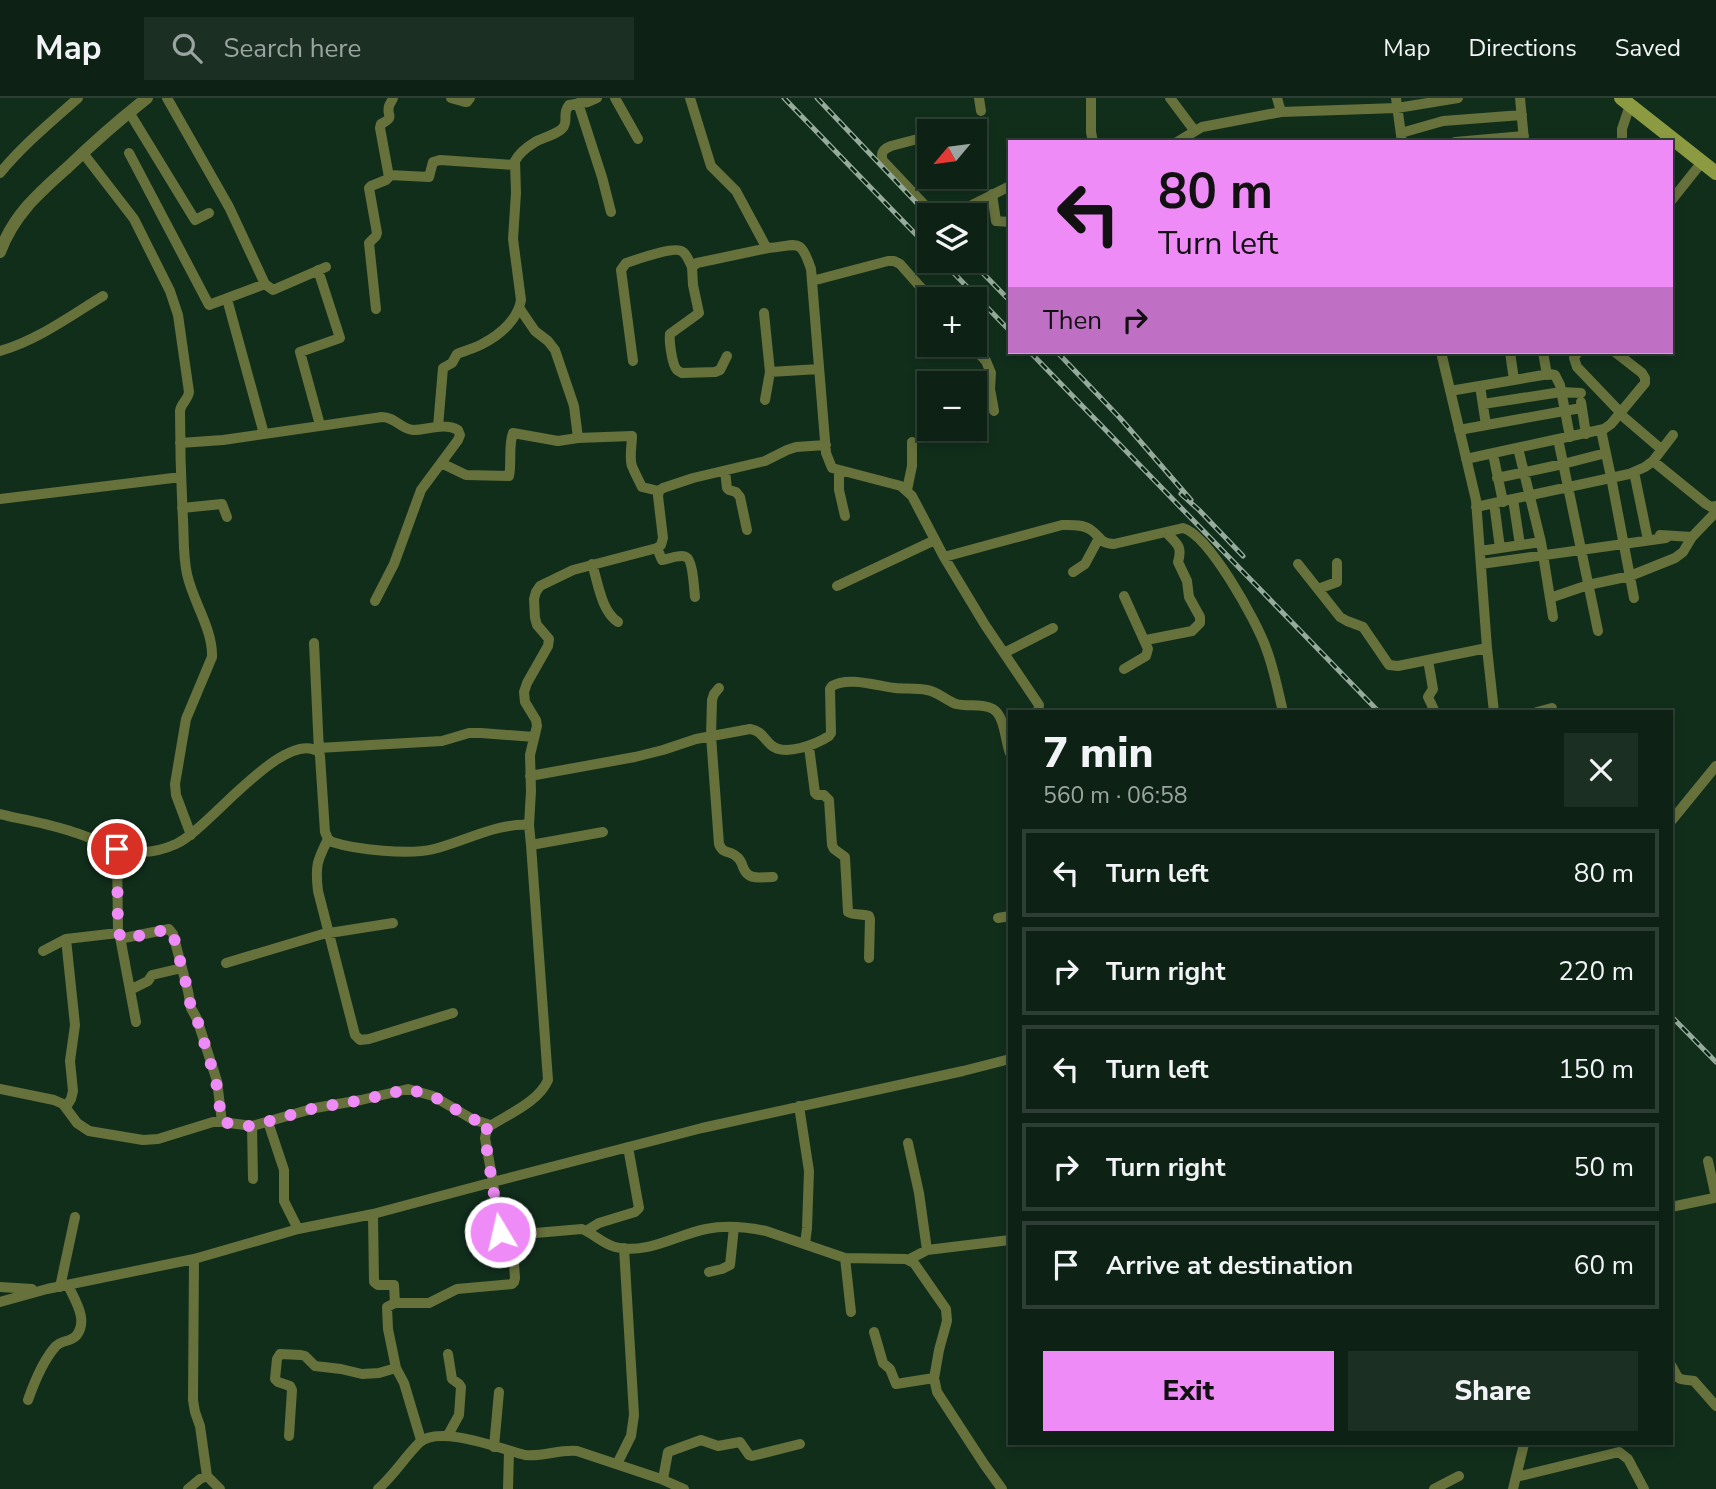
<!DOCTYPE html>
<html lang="en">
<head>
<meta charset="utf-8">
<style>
	:root { --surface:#0d2214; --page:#1b2f22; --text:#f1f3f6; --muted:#9aa4a0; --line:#2d3f34; --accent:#ef8bf6 }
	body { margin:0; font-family:"Nunito Sans",sans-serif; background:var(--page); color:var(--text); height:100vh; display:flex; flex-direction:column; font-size:26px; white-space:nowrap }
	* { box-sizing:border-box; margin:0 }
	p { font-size:23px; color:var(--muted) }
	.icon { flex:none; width:38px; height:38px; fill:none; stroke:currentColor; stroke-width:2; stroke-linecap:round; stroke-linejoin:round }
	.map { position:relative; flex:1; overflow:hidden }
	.drawer { position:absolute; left:1008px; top:612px; width:665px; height:735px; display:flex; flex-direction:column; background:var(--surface); border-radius:0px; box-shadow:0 4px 10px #0003,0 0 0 2px var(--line) }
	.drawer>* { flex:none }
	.guide { position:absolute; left:1008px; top:42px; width:665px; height:214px; border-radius:0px; box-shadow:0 4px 10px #0003,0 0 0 2px var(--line); background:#ef8bf6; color:#111; overflow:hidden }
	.needle { width:46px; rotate:241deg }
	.buttons { position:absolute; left:917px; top:21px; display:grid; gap:14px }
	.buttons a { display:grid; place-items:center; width:70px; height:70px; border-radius:0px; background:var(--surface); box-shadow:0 4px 10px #0003,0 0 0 2px var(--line); font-size:35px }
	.pin { position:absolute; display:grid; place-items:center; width:60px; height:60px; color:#fff; margin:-30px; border:4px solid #fff; border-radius:50%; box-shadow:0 2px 7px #0007 }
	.me { position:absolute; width:77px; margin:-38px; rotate:351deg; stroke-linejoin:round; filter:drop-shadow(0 0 5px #0008) }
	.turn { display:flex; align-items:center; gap:24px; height:147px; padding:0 35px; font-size:32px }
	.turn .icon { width:91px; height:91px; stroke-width:2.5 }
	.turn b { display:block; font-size:49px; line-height:60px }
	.then { display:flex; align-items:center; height:66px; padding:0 35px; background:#0003; gap:14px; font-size:26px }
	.round { display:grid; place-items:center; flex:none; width:74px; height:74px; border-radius:0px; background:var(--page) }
	.head { display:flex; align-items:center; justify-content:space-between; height:119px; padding:0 35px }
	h1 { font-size:42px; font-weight:800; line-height:52px }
	.primary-button { display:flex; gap:14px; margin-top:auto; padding:14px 35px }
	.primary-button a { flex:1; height:80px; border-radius:0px; background:var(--accent); color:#111; font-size:28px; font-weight:800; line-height:80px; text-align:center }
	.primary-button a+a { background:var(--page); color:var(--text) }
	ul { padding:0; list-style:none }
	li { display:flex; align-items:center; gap:21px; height:88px; margin:0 14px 10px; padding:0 21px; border:4px solid var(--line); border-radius:0px }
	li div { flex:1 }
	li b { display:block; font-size:26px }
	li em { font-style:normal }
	header { display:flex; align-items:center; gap:42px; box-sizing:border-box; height:98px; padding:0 35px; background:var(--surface); border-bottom:2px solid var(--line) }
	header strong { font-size:33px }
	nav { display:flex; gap:38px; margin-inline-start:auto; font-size:24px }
	.search { width:490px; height:63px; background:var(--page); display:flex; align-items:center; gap:18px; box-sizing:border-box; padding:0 24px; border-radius:0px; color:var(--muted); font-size:26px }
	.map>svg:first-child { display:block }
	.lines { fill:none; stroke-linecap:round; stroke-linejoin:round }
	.minor { stroke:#67713c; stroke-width:10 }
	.tertiary { stroke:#67713c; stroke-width:12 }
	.secondary { stroke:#8c9b41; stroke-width:14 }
	.rail-casing { stroke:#96ab9c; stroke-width:5 }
	.rail { stroke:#072411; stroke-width:2.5; stroke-dasharray:8; stroke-linecap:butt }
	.route { stroke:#ef8bf6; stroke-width:12; stroke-dasharray:0 21.6 }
</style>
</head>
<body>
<header>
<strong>Map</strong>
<div class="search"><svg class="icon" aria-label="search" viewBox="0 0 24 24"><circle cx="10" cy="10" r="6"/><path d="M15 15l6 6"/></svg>Search here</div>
<nav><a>Map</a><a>Directions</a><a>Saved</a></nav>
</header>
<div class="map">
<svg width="1716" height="1391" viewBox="0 0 1716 1391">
	<rect width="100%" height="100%" fill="#112e1b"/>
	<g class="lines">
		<path class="minor" d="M167,0L229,109L265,186
			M451,0L465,4H467L470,0
			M615,0L638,41
			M690,0L711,68L736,93L765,147L768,150C797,148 800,138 811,171L826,355L832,370L901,388L912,398L944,459L1062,427C1071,427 1083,426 1091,432C1101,439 1099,445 1114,446L1183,430C1209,437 1257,524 1266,550C1274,571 1278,593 1283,614
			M979,0L981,13
			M1091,0V34L1093,44
			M1170,0L1194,32
			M1277,0L1281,14
			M1396,0L1402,44
			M1520,0L1524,42
			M578,5L602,79L611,114
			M129,14L195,122L209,115
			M1401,35L1443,23L1522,17
			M929,38L891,48C883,51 880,55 883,63L934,117
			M1177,44L1202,29L1281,14L1397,10L1458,0
			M1455,44L1524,38
			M1622,44V31L1630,7
			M83,55L134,121L170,193L178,217L189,294C188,302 181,305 180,313C180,349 181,385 183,422C184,440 183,458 187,476C193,504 213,531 212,559L186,621L175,686L176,697L191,737
			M129,55L209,207L265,186L273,192L326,169
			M0,75C23,47 51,24 78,0
			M389,77L429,79L433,64L440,62L514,67
			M992,96L996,123L1010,124
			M1671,103L1702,64
			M952,117L1010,88
			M318,172L340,240L300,254L320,327
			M812,183L888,163H894L900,166L931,201
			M227,201L264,336
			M376,211L369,145L376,138L377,135L369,90L371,88L386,82L389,79L380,30L381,26C396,18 386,19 389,8C390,5 392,3 393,0
			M520,211L535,233L548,243L555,252L574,308L578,340
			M764,215L770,274L765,302
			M971,247L986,263L991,275L990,291L994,313
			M0,253C38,242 70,218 103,198
			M1441,254L1476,402L1487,550L1494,614
			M1510,254L1514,282
			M1543,254L1547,277
			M1578,254L1574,260L1577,269L1620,314
			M727,258L720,272L715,274L682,275C680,274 678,273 677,272C672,267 669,243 670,236L699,215L693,187L692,169L697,165L768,150
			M633,263L621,172L626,165C636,162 675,147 683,154C687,157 690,165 692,169
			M770,274L819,271
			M1480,288L1486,327
			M1450,293L1549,276L1555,277L1560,287L1570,339
			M1581,304L1586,336
			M1483,306L1561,294L1581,295
			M1619,315L1661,351
			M438,329L443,270L452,265L457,256C466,252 476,250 484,245C501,236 518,221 521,202L513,141L516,95L515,63C519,55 527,49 535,44C542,40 561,35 564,28C568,21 562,16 569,7L588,4L597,0
			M1459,332L1581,310
			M1601,332L1611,379L1634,500
			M1558,341L1598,533
			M180,345L223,342L382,319C395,319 401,331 413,332C428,332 444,324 458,332L460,337L458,342L421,392L394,466L375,503
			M1518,350L1541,444L1553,519
			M1493,356L1503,404
			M1466,361L1604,331L1611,326L1645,285V280L1642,275L1615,254
			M1653,363L1706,406L1711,409L1716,408
			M441,365L466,377L509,378C512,364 508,348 513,335L558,343L578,340L632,338C632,346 629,360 632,368C633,371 640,385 642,389L659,393
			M725,373L727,390L729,392L736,394L740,399L747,432
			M839,373V392L845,418
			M1634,374L1648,442
			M1497,380L1563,366L1606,355
			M907,392L912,368V344
			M0,401L181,379
			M1513,401L1520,447
			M1494,405L1500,450
			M1476,409L1629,376L1645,369L1653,363L1673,337
			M182,410L222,406L227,419
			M1660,437L1692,439
			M657,450L662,462C668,461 681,456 686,459C693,462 694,491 695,499
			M1480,453L1541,444
			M944,459L985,527L1039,607L1038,614
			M592,466C598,484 601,513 618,524
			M1298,466L1340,519L1347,523L1363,529L1389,567L1398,568L1487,550
			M1481,466L1666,440
			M1073,474L1085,466L1099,440
			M837,488L935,442
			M1318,491L1337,484V465
			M1550,500L1588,487L1630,478L1675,460L1683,454L1692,439L1716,414
			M1146,542L1192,533L1200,525V519L1189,499L1187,483L1178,464C1183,447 1176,446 1166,434
			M314,545L319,654
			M1004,555L1053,530
			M1428,562L1433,591L1428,599L1435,614
			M1124,571L1146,558L1148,551L1124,498
			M719,590L714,596L712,602L711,638L719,746C724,758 730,751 737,759C741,762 741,764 743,769C748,783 760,779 773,779
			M1537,614L1552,610
			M809,649L815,695L817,697H824L829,702L832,747L834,751L845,759L848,814C855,818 863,815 869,818L870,821L869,860
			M318,650L442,643L469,635H481L534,639
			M530,678L635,659L663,652L696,641L750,631C762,633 763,640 771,647C784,659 817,646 829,638L831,635L830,591L832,588C848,578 877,588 895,590C905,591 917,590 927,592C938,594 946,602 956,606C967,609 983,605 993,611C1005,618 1005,643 1010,655
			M0,716C24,722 50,726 73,734C112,746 134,765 176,746C207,733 284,629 319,654L320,658L325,734L328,741L332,744C357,752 409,757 434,751C466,743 496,725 529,727L531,747L548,982C538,1005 506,1017 487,1030L485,1040L493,1084L702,1030L963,973L1010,961
			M1672,722L1716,668
			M529,727L531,693L530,657L537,628L536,622L525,604L524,594L527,585L548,548L549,541L537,527L535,520L534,501L536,494L540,488L573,472L657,450L661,447L663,440L658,398L659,393L663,390L693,380L765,363L787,352L796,349L826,347
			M328,741C317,763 315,768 318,793L355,937L360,942L369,941L453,915
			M531,747L603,734
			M117,751L118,835L124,840L169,831L173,836L188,893L191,910L197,921L217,983L222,1024
			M998,820L1010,818
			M120,839L136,924
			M66,841L75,927L70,963L73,993L71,1001L66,1009
			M43,853L66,841L118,835
			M226,865L323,836L393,825
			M130,892L148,883L152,877L182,870
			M0,991L54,1002L63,1006L77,1025L89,1033L143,1042L158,1041L213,1024H222L252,1028L315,1010L361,1002L408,991L433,998L472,1021L490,1027
			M799,1008L809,1073L807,1130L805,1146
			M268,1024L284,1072V1103L298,1131
			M252,1028L253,1081
			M908,1045L919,1095L927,1152L908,1162
			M1671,1109L1714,1100L1715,1095L1708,1063
			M373,1116L374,1184L378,1187H394L395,1205
			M586,1133L599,1125L635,1114L639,1110L628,1049
			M927,1152L1010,1142
			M845,1160L851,1214
			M194,1161L193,1302L195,1314L200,1328L207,1378
			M709,1174L722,1171L730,1167L734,1129
			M0,1189L32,1191
			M60,1189L75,1119
			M0,1204L47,1191L194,1161L298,1131L373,1116L493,1084L499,1130L500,1134L512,1137L582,1131C594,1136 603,1146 615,1149C647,1157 676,1137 706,1131C725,1127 747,1129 766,1133L845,1160L906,1161L914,1165L946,1211L947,1223L939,1252L935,1275L934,1280L937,1294L984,1366L1002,1391
			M874,1234L883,1265L890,1271L896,1286L934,1280
			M1671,1267C1681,1285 1676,1280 1694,1283L1716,1308
			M28,1302C34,1285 44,1261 56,1248C62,1242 70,1244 76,1238C89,1222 75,1203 68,1187
			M448,1337L459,1317L461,1289L459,1286L452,1281L448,1256
			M289,1338L292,1292L290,1288L278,1284L275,1281L277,1261L280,1256L301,1257L305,1258L315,1268L341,1271L362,1276L379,1275L396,1270
			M421,1342L404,1285L396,1270L388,1231L387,1209L395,1205H429L457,1191L512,1186L514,1184L515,1180L512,1137
			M494,1349L499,1294
			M617,1366L631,1338L634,1317L624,1150
			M1516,1379L1619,1354L1628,1361L1644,1391
			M663,1381L668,1354L701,1342L718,1348L740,1344L749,1357L752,1358L800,1346
			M188,1391L200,1381L207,1378L220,1391
			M378,1391C394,1377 404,1360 419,1345C438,1326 501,1351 525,1357C543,1359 560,1351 577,1353L661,1381L684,1391
			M508,1391L509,1353
			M1434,1391L1459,1378
			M1513,1391L1524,1346"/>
		<path class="tertiary" d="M0,154C14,116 39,95 68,69C93,45 119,22 147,0"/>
		<path class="secondary" d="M1621,0L1716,75"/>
		<defs>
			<path id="rail" d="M784,0L929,150
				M817,0L929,118
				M942,163L1010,233
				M971,163L1010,203
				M1030,254L1379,614
				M1057,254L1120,320L1191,402
				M1181,396L1199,412L1243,458
				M1671,918L1716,964"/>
		</defs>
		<use href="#rail" class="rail-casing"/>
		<use href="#rail" class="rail"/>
	</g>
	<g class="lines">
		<path class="route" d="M117,751L118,835L124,841L169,831L173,836L188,893L191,910L197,921L216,983L222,1024L244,1028H252L315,1010L362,1002L408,991L433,998L472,1021L490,1027L487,1030L485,1040L500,1134"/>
	</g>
</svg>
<div class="buttons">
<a><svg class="needle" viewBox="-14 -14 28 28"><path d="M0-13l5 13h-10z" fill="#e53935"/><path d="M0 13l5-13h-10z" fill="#9aa4a0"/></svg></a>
<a><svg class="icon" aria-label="layers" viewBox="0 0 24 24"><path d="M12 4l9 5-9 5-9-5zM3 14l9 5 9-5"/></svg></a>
<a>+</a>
<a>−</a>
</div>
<div class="pin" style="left:117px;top:751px;background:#d93025"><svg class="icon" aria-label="arrive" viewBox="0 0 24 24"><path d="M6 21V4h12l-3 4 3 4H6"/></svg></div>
<svg class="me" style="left:500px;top:1134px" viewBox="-20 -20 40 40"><circle r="17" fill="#ef8bf6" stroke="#fff" stroke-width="3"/><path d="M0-11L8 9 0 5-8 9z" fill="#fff"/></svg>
<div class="guide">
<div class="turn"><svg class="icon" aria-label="left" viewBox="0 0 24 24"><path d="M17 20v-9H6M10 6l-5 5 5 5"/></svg><div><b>80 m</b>Turn left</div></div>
<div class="then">Then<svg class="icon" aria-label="right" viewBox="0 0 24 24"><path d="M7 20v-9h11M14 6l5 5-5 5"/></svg></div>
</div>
<section class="drawer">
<div class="head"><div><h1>7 min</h1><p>560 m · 06:58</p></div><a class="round"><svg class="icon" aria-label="close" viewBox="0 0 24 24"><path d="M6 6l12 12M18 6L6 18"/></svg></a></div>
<ul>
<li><svg class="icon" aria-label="left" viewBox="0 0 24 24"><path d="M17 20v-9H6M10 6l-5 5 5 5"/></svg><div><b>Turn left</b></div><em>80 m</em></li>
<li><svg class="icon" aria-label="right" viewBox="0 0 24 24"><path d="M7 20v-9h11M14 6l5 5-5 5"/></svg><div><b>Turn right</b></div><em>220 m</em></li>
<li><svg class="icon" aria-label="left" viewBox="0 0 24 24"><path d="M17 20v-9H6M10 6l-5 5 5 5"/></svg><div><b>Turn left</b></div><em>150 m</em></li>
<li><svg class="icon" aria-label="right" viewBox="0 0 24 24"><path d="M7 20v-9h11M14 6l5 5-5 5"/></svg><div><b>Turn right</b></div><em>50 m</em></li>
<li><svg class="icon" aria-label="arrive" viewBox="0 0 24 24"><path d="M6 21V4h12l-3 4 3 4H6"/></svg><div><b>Arrive at destination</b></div><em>60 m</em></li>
</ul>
<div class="primary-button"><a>Exit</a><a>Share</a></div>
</section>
</div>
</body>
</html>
